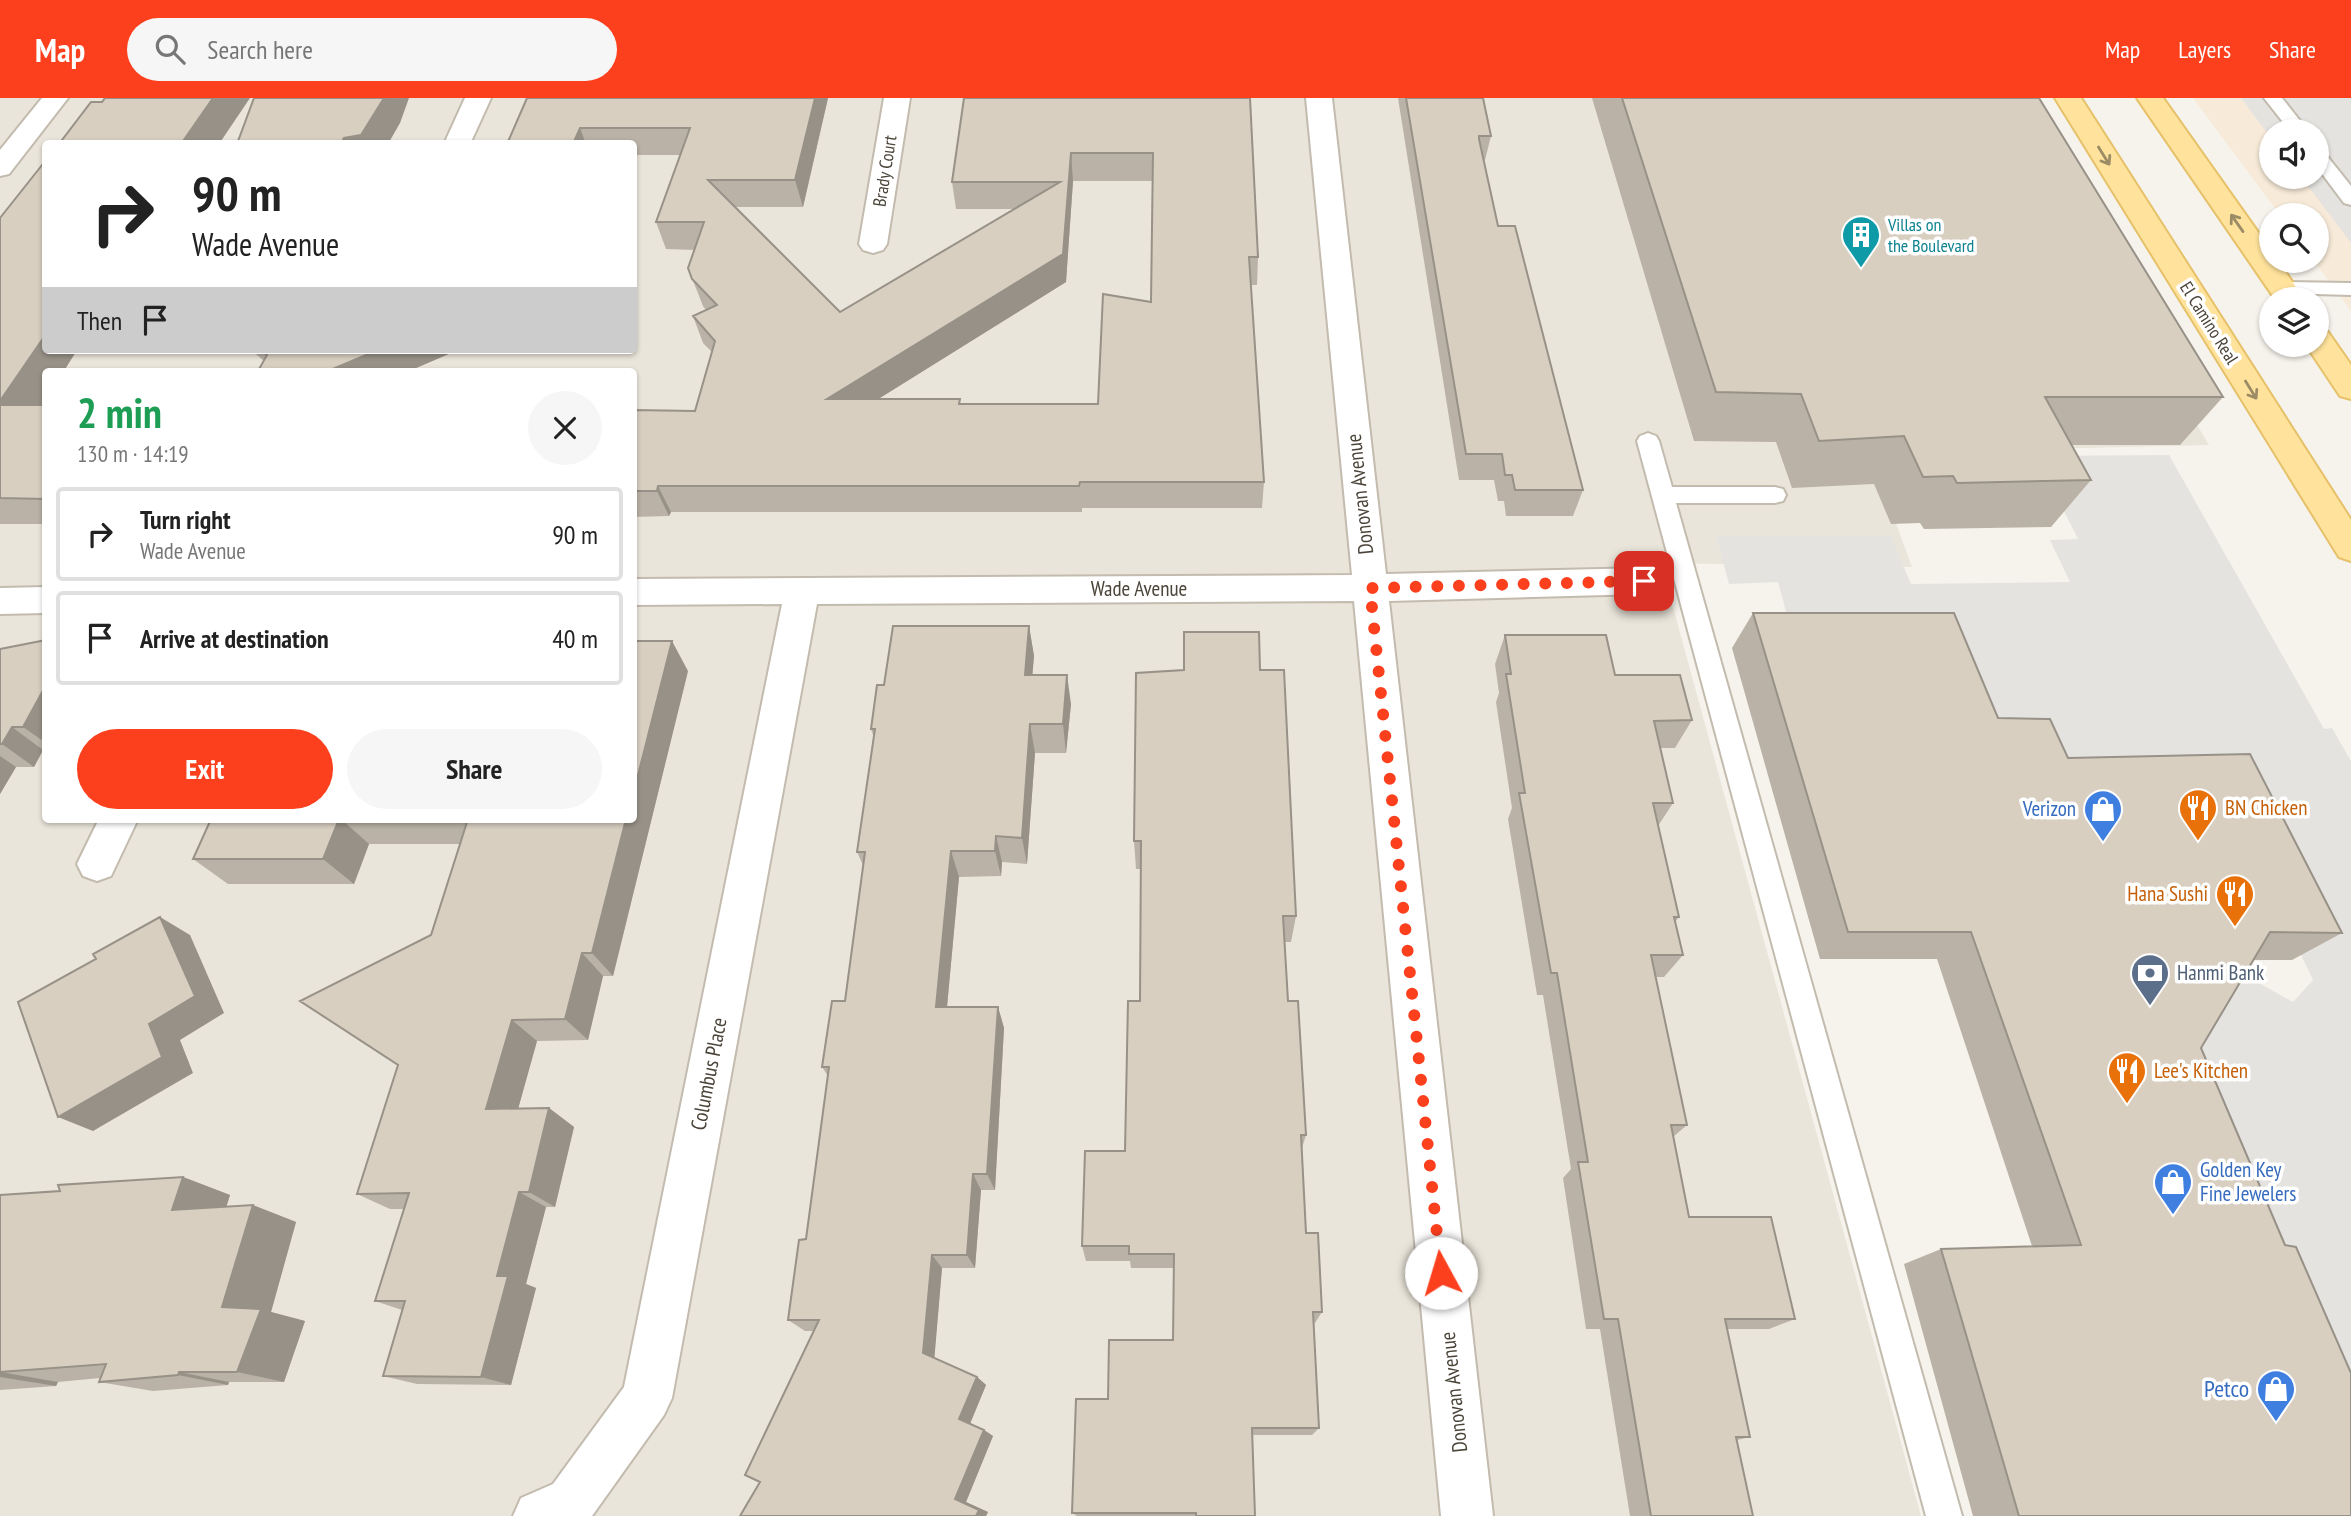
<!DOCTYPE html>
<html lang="en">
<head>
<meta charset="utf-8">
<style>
	:root { --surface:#fff; --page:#f6f6f6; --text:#222; --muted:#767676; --line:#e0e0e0; --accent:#fc3f1d }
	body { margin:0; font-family:"PT Sans Narrow",sans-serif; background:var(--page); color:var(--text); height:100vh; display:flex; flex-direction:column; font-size:26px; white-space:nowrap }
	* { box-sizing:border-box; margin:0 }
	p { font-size:23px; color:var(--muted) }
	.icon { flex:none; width:38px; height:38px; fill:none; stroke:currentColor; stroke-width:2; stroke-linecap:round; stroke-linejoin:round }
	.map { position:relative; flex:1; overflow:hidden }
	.panel { position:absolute; left:42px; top:270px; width:595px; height:455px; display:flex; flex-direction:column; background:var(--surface); border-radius:7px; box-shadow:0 2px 5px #0004 }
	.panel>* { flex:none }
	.top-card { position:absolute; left:42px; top:42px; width:595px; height:214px; border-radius:7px; box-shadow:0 2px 5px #0004; background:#fff; color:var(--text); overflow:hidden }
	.fabs { position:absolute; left:2259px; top:21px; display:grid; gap:14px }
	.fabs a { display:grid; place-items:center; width:70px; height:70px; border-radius:50%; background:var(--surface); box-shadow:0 2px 5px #0004; font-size:35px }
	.pin { position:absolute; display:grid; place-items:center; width:60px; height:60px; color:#fff; margin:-30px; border-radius:14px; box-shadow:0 4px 10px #0006 }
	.me { position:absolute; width:77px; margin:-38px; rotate:354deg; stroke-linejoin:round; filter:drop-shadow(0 0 5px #0008) }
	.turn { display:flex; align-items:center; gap:24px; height:147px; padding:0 35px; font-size:32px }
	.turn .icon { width:91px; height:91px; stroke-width:2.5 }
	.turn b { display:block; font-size:49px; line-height:60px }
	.then { display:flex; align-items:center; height:66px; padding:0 35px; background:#0003; gap:14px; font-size:26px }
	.round { display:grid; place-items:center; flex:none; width:74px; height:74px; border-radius:37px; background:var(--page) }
	.summary { display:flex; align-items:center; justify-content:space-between; height:119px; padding:0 35px }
	h1 { font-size:42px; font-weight:700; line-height:52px; color:#1e9e55 }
	.primary-button { display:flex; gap:14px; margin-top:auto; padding:14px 35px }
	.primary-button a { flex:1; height:80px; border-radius:42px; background:var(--accent); color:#fff; font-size:28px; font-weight:700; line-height:80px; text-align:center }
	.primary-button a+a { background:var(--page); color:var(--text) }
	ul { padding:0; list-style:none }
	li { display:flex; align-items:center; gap:21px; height:94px; margin:0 14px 10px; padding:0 21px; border:4px solid var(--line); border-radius:7px }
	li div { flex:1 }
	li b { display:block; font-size:26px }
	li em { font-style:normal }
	header { display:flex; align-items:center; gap:42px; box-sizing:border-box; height:98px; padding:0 35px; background:var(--accent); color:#fff }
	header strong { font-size:33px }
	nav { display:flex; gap:38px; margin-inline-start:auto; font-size:24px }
	.search { width:490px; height:63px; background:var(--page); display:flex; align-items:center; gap:18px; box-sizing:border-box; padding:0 24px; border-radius:38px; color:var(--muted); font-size:26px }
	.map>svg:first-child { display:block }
	.residential { fill:#eae5da; fill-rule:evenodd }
	.commercial { fill:#f7ead8; fill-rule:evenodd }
	.parking { fill:#e5e3e0 }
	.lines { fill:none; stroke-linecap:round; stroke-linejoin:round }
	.lane-casing { stroke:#c2bbae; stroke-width:4 }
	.street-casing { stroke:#c2bbae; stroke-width:4 }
	.primary-casing { stroke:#e6c16a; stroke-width:4 }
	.lane { fill:#fff; fill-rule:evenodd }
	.street { fill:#fff; fill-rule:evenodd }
	.primary { fill:#ffe39c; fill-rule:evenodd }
	.wall { fill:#bab2a6; fill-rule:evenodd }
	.shaded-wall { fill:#979187 }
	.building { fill:#d8cfc1; stroke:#979187; stroke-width:2; fill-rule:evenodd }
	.oneway { stroke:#9c8c66 }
	.route { stroke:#fc3f1d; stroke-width:12; stroke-dasharray:0 21.6 }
	.labels { text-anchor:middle; stroke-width:7; stroke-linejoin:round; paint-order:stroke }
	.far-street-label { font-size:18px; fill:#4b4439; stroke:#fff }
	.far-culture-label { font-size:18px; fill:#0d838f; stroke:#fff; text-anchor:start }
	.street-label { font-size:21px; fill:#4b4439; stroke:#fff }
	.food-label { font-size:21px; fill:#c56008; stroke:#fff; text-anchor:start }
	.shop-label { font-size:21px; fill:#366cbe; stroke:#fff; text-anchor:end }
	.service-label { font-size:21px; fill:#4e5e75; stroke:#fff; text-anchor:start }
	.near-shop-label { font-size:24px; fill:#366cbe; stroke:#fff; text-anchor:end }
</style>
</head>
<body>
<header>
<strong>Map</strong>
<div class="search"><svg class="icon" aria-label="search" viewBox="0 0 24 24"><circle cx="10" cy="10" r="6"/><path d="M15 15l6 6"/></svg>Search here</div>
<nav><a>Map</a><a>Layers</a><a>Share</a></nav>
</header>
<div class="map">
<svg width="2351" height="1418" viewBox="0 0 2351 1418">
	<rect width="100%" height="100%" fill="#f6f3ec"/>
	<path class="residential" d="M0,0H2004L2209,347L1870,355L1912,469L1661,465L1921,1418H0ZM46,46H634V252H46ZM46,273H634V721H46Z"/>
	<path class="commercial" d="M2193,0H2351V213L2314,163H2317V117H2280ZM2272,33H2317V79H2272Z"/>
	<path class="parking" d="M2241,0H2351V145L2301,79H2317V33H2272L2271,40Z
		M2169,357L2324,631L2332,630L2351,663V1364L2183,973L2246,878L2293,904L2313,882L2224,695L2033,692L1787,517L1778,484L1729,486L1716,438H1891L1911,486L2070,484L2050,442L2078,441L2036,358Z"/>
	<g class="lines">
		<defs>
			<path id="lane" d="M2264,0H2282L2308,33H2290Z
				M2317,52L2323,53L2351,88V107L2344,105L2317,69Z
				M2282,184L2351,185V197L2275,195L2272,190Z
				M1648,335L1656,338L1659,343L1672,389H1775L1783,391L1786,397L1783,403L1775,405H1676L1962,1418H1926L1637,343L1640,338Z"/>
			<path id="street" d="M42,0H68L9,76L0,78V52Z
				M465,0H491L470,46H444Z
				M884,0H910L887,146L883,152L873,155L863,152L859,146Z
				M1306,0H1332L1386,476L1644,470L1656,474L1661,483L1656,492L1644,496L1389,503L1493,1418H1441L1354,503L817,506L672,1300L664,1317L592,1418H513L521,1400L553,1386L624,1289L782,506L634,507V481L1352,477Z
				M46,489V515L0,516V490Z
				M99,721H138L111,778L97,783L83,778L77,766Z"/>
			<path id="primary" d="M2055,0H2081L2351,422V463L2339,459Z
				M2137,0H2163L2272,154V163H2278L2304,201H2275Z
				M2317,231L2328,234L2351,267V301L2340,298L2306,247H2317Z"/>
		</defs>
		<use href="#lane" class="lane-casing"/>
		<use href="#street" class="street-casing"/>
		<use href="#primary" class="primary-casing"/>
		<use href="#lane" class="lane"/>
		<use href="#street" class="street"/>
		<use href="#primary" class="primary"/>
	</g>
	<path class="wall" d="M527,0H828L803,109H735L840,214L1013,111H956L952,84L1250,0L1258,159L1257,187H1251L1264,384L1262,410H1082V414H671L669,418L634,419V312L695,313L712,254L703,245L693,218L706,212L703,208L688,170L695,152L666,151L656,124L680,57H634V46H507ZM1073,83H1153L1151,204L1098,306H960V301H878L1066,184Z
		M1398,0H1483L1491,38L1484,66L1498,128L1583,392L1573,418H1506L1504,403H1498L1494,382H1459Z
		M1592,0H2039L2223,299L2180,347H2071L2091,382L2051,429L1924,431L1920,425L1891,426L1874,386L1792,390L1776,344L1694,343Z
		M0,120L46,252H77L41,307H46V426H0Z
		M251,252H458L409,273H258L264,263Z
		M1753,515L1998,620L2068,660L2342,835L2292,862H2253L2201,950L2351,1418H1973L1904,1166L1941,1151L2032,1148L1937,861H1820L1732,550Z
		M1029,528L1034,558L1032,577L1071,606L1066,655H1035L1027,766L1002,764L1001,778L959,779L947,909H998L1004,930L995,1092H981L975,1170H942L934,1260L977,1279L986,1287L970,1326L984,1332L993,1338L966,1404L988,1414L986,1418H740L760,1384L814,1233H805L788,1222L806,1141L828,978L822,969L845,903L863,767L857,754L874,640L871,631L884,587Z
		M1505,537L1615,577L1692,622L1675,650H1660L1673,705L1658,728L1679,819L1675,824L1683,857L1664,879H1656L1687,1027L1673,1039L1689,1119L1795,1221L1769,1231H1727L1750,1339L1737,1342L1753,1418H1630L1600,1231H1586L1563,1080L1571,1071L1543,897H1537L1508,721L1512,710L1496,604L1499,595L1495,566Z
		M46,542V652H43L34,669H16L0,696V551Z
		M1260,572L1296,818L1291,844H1285L1288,903L1306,1037L1302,1050L1306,1135L1322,1214L1315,1225H1313L1319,1330L1312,1337H1252L1255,1418H1077L1072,1415L1108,1301L1173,1242L1174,1170H1131L1130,1163H1086L1082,1148L1125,1053L1140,903L1141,771H1136L1134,743Z
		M688,573L613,878H603L588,942L537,943L518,1011L549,1010L574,1029L555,1109H546L526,1186L536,1190L511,1287L417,1286L383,1278L402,1212L375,1203L404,1111H390L357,1096L398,967L431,837L460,746H369L354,786H228L193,761L211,721H634Z
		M183,1079L230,1097L226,1109L253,1107L296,1124L271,1214L305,1223L284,1284H229L228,1287L153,1293L99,1284L100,1280L58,1284L56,1288L0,1292V1097L60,1093Z"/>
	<path class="shaded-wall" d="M213,0H250L219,46H181Z
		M384,0H409L400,25L388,46H341L344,40Z
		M815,0H828L803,109L795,82Z
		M580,30L586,46H573Z
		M1071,55L1073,83L1066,184L835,328L827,301L1063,156Z
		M46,236V252H77L64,273H46V301L25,333L0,309V303Z
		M378,252H458L409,273H328Z
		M658,388L671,414L669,418L657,393Z
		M1029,528L1034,558L1030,606L1025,577Z
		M672,543L688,573L613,878L592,855L626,721H634V693Z
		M1067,577L1071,606L1066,655L1063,626Z
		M46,587V645L23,629Z
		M1030,626L1035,655L1027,766L1022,740Z
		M12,629L43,652L34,669L2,646Z
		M0,658L16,669L0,696Z
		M339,721H341L369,746L354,786L323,761Z
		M996,738L1002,764L1001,778L995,753Z
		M951,753L959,779L945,930L936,909Z
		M160,819L190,837L224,915L180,942L193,975L93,1033L58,1019Z
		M582,855L603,878L588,942L565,921Z
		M998,909L1004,930L995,1092L987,1076Z
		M512,922L537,943L513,1029L486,1011Z
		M549,1010L574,1029L555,1109L529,1094Z
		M973,1076L981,1092L975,1170L967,1157Z
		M183,1079L230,1097L220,1129L172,1112Z
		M519,1094L546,1109L526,1186L536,1190L511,1287L481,1279L497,1178Z
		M253,1107L296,1124L271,1214L305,1223L284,1284L237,1274L222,1209Z
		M932,1157L942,1170L934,1265L923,1255Z
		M0,1274L58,1284L56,1288L0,1279Z
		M179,1274L229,1284L228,1287L178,1277Z
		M977,1279L986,1287L969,1328L959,1321Z
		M984,1332L993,1338L966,1404L988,1414L986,1418H976L955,1401Z"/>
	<path class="building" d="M105,0H213L181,46H59L91,4H102Z
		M254,0H384L361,37L344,40L341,46H237Z
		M527,0H815L795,82H708L840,214L1060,84H952L964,0H1250L1258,159H1249L1264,384H1080L1079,388H658L657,393H634V312L695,313L715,243L693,218L717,207L692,181L688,170L704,124H656L690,30H580L573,46H507ZM1071,55H1153L1151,204L1103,196L1098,306H959L960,301H827L1063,156Z
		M1406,0H1483L1491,38H1479V41L1498,128H1515L1583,392H1515L1512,377H1505L1502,356H1466Z
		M1622,0H2039L2223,299H2045L2091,382L1957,385L1953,378L1923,379L1904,338L1819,343L1801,296L1716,294Z
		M46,62V236L0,303V120Z
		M261,252H378L328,273H258L267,257Z
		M0,307H46V401L0,400Z
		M1753,515H1954L1998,620L2050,621L2068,660L2250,656L2342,835L2270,834L2201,950L2285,1147L2296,1149L2351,1275V1418H2019L1941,1151L2081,1147L1971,834H1848Z
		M893,528H1029L1025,577H1067L1063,626H1030L1022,740L996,738L995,753H951L936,909H998L987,1076H973L967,1157H932L923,1255L977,1279L959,1321L984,1332L955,1401L979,1412L976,1418H740L760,1384L745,1377L819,1222H788L799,1142L806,1141L829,969H822L832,903H845L865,754H857L875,631H871L877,587H884Z
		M1184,534H1259L1260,572H1284L1296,818H1283L1288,903H1298L1306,1037H1301L1306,1135H1318L1322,1214H1313L1319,1330H1252L1255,1418H1196V1415H1072L1076,1301H1108L1109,1242H1173L1174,1156H1129V1148H1082L1085,1053H1125L1128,903H1140L1141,743H1134L1136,575L1184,572Z
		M1505,537H1606L1615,577H1680L1692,622L1654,623L1673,705H1653L1679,819H1674L1683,857H1651L1687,1027H1671L1689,1119H1771L1795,1221H1725L1750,1339H1736L1753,1418H1651L1618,1221H1604L1578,1064H1588L1557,875H1551L1519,695H1525L1506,576H1511Z
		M46,542V587L23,629H12L2,646H0V551Z
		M634,543H672L634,693Z
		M211,721H339L323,761H193Z
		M468,721H626L592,855H582L565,921L512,922L486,1011L549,1010L529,1094H519L497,1178H508L481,1279L383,1278L405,1203H375L409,1095L357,1096L398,967L300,903L431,837Z
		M160,819L195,898L149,926L162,959L58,1019L18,904L96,861L93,856Z
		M183,1079L172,1112L253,1107L222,1209L261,1211L237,1274H179L178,1277L99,1284L106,1266L0,1274V1097L60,1093L58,1087Z"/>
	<defs><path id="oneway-shaft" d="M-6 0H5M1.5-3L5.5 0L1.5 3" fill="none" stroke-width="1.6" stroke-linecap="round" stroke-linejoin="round" transform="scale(1.75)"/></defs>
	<g class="oneway">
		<use href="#oneway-shaft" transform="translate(2104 58) rotate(58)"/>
		<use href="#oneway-shaft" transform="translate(2237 125) rotate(-125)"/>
		<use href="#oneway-shaft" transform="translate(2251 292) rotate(58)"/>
	</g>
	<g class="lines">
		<path class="route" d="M1441,1175L1370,490L1644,483"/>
	</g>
	<defs>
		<symbol id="building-pin" viewBox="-11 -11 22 30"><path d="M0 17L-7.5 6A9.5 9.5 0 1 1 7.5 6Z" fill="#0f9aa8" stroke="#fff"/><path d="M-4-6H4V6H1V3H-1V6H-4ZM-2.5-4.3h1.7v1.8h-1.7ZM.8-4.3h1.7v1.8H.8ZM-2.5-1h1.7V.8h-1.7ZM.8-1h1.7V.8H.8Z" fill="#fff"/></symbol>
		<symbol id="restaurant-pin" viewBox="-11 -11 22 30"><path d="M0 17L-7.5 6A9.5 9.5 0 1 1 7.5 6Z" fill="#e8710a" stroke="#fff"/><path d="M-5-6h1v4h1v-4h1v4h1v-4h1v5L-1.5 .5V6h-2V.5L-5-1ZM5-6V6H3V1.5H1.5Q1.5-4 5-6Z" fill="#fff"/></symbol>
		<symbol id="shop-pin" viewBox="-11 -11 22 30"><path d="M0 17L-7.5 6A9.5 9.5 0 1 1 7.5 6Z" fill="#3f7fe0" stroke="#fff"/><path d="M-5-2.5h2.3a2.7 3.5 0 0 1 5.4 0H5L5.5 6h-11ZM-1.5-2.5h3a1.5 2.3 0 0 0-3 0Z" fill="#fff"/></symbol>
		<symbol id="bank-pin" viewBox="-11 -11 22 30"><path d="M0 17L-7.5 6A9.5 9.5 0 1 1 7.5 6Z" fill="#5c6f8a" stroke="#fff"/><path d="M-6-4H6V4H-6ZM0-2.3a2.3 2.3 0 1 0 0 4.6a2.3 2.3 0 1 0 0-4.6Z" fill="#fff"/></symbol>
	</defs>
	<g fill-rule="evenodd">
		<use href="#building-pin" x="1839" y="115" width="44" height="60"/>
		<use href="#restaurant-pin" x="2176" y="688" width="44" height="60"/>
		<use href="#shop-pin" x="2081" y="689" width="44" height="60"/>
		<use href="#restaurant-pin" x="2213" y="774" width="44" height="60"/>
		<use href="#bank-pin" x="2128" y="853" width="44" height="60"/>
		<use href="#restaurant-pin" x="2105" y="951" width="44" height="60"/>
		<use href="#shop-pin" x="2151" y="1062" width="44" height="60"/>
		<use href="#shop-pin" x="2254" y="1269" width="44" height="60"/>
	</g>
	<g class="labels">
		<g class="far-street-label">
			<text transform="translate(885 73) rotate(-81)" y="6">Brady Court</text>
			<text transform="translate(2209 225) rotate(58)" y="6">El Camino Real</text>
		</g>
		<g class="far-culture-label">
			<text x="1888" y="133">Villas on<tspan x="1888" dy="21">the Boulevard</tspan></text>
		</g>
		<g class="street-label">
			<text transform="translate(1360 396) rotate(-96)" y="7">Donovan Avenue</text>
			<text x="1139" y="498">Wade Avenue</text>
			<text transform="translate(709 976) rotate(-79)" y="7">Columbus Place</text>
			<text transform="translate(1454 1294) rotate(-96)" y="7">Donovan Avenue</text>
		</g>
		<g class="food-label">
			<text x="2225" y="717">BN Chicken</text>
			<text x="2208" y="803" text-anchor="end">Hana Sushi</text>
			<text x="2154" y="980">Lee's Kitchen</text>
		</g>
		<g class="shop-label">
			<text x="2076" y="718">Verizon</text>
			<text x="2200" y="1079" text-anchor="start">Golden Key<tspan x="2200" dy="24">Fine Jewelers</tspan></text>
		</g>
		<g class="service-label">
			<text x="2177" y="882">Hanmi Bank</text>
		</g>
		<g class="near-shop-label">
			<text x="2249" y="1299">Petco</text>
		</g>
	</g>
</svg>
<div class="fabs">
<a><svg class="icon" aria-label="sound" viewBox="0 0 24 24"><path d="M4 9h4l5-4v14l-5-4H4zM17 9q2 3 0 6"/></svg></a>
<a><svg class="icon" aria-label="search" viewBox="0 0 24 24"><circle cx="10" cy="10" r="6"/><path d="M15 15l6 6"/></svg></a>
<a><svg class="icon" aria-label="layers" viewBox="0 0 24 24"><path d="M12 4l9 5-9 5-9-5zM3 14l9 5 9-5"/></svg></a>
</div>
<div class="pin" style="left:1644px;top:483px;background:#d93025"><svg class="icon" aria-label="arrive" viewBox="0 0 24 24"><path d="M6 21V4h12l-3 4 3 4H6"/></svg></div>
<svg class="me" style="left:1441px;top:1175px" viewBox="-20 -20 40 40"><circle r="19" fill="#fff"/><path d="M0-13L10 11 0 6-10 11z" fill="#fc3f1d"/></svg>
<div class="top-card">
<div class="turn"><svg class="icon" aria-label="right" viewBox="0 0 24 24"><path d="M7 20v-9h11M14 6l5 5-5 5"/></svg><div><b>90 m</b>Wade Avenue</div></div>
<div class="then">Then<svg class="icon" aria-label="arrive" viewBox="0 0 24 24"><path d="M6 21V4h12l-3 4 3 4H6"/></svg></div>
</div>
<section class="panel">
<div class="summary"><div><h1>2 min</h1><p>130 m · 14:19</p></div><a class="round"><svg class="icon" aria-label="close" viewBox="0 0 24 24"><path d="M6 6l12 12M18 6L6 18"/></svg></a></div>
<ul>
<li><svg class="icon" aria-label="right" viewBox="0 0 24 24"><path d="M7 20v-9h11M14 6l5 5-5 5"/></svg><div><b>Turn right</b><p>Wade Avenue</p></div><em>90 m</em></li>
<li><svg class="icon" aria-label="arrive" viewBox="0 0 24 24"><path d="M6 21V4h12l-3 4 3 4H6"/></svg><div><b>Arrive at destination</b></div><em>40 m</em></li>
</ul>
<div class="primary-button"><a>Exit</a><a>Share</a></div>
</section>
</div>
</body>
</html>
